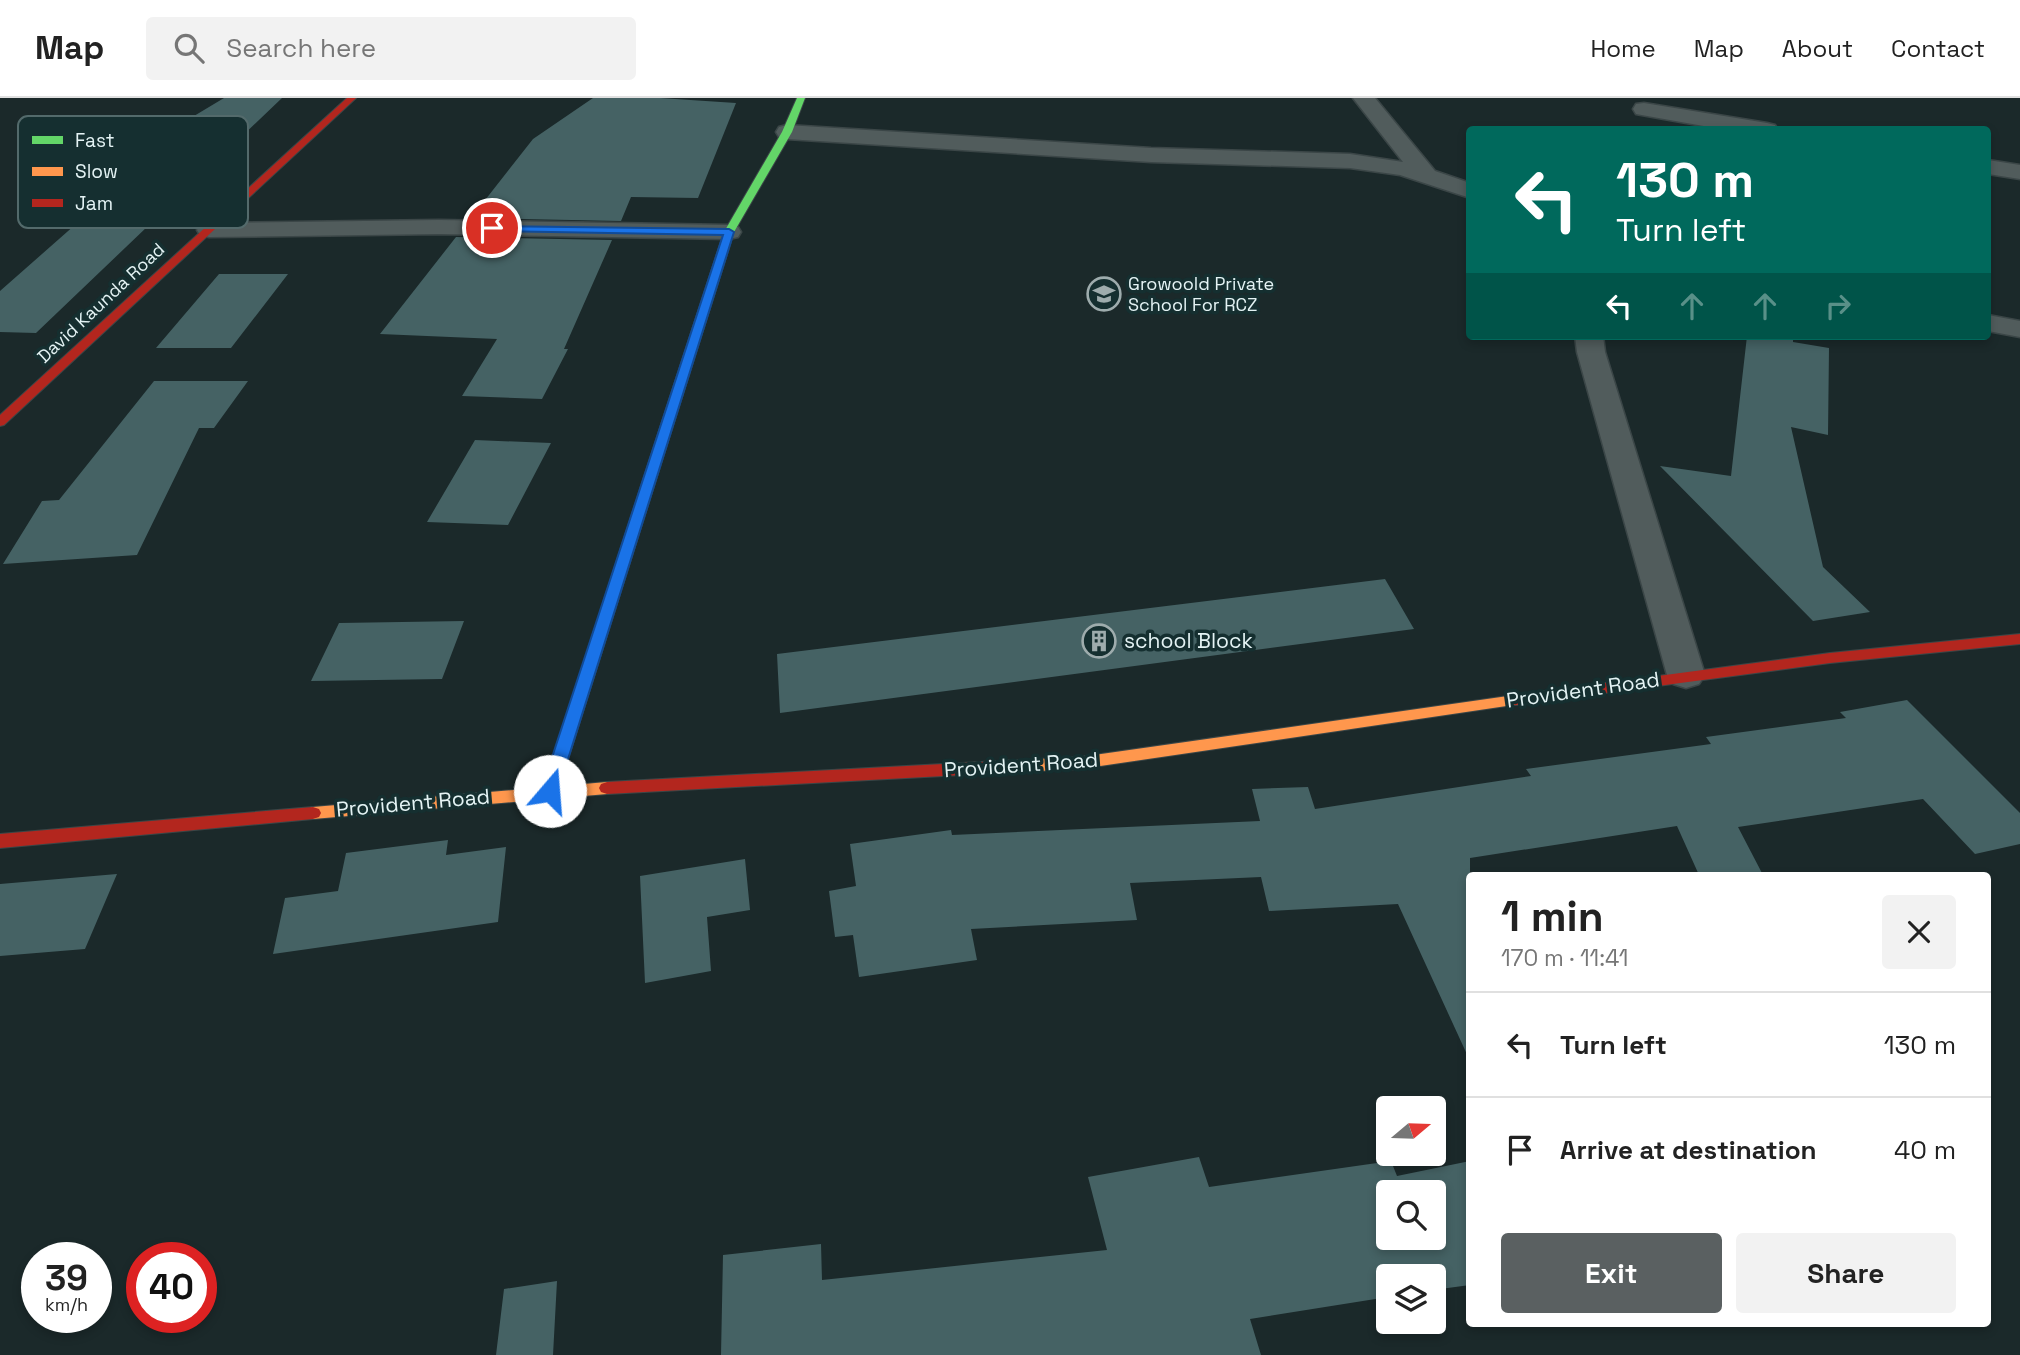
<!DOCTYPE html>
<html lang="en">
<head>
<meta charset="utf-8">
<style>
	:root { --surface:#fff; --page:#f2f2f2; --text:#222; --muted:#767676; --line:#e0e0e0; --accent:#5a6061 }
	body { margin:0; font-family:"Space Grotesk",sans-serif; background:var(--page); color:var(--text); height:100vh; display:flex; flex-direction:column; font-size:26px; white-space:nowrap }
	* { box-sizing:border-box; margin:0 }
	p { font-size:23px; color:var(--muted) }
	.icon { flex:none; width:38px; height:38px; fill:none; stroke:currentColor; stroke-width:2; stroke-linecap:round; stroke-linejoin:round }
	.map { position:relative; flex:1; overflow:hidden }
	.sheet { position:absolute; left:1466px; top:774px; width:525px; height:455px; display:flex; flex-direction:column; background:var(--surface); border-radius:7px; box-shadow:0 4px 10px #0003 }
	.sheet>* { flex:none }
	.banner { position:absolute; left:1466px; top:28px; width:525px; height:214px; border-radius:7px; box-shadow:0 4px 10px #0003; background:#00695c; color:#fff; overflow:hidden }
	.needle { width:46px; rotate:71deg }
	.controls { position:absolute; left:1376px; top:998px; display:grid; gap:14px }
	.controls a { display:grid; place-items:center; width:70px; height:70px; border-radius:7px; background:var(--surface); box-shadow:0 4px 10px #0003; font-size:35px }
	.speed { position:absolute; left:21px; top:1144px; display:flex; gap:14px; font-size:35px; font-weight:700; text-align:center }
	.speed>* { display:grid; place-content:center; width:91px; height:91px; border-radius:50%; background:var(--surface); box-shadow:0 4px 10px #0003; line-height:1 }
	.speed small { font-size:18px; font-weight:400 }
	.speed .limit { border:10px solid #d22; background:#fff; color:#111 }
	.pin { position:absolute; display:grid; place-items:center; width:60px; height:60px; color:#fff; margin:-30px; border:4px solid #fff; border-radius:50%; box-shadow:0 2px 7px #0007 }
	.me { position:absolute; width:77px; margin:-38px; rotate:18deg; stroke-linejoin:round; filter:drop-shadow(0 0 5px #0008) }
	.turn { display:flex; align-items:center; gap:24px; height:147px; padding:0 35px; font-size:32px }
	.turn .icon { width:91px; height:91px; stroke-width:2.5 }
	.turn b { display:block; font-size:49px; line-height:60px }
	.lanes { display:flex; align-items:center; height:66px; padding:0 35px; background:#0003; justify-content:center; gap:35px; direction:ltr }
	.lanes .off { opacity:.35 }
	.round { display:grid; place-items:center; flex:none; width:74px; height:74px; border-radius:7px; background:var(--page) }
	.headline { display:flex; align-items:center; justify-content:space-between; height:119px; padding:0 35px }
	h1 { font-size:42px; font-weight:800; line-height:52px }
	.primary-button { display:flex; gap:14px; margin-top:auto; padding:14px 35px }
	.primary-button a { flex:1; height:80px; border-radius:7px; background:var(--accent); color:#fff; font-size:28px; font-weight:800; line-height:80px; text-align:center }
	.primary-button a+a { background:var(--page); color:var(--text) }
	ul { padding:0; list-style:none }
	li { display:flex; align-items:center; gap:21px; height:105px; padding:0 35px; border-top:2px solid var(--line) }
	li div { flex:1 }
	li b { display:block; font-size:26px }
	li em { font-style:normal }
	header { display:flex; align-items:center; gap:42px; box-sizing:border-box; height:98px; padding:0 35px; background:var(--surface); border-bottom:2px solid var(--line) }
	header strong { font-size:33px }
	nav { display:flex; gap:38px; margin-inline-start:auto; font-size:24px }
	.search { width:490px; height:63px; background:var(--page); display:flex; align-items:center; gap:18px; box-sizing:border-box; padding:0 24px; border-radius:7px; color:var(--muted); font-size:26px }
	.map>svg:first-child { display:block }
	.building { fill:#456264; fill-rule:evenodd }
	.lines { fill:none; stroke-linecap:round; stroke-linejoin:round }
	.street-casing { stroke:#3b4647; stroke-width:3 }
	.fast-casing { stroke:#3b4647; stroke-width:2 }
	.slow-casing { stroke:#3b4647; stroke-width:2 }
	.jam-casing { stroke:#3b4647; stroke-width:2 }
	.street { fill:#515c5c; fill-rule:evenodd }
	.fast { fill:#63d668; fill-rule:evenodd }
	.slow { fill:#ff974d; fill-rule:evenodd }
	.jam { fill:#b3261e; fill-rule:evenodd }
	.route { fill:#1a73e8; stroke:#114b97; stroke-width:2 }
	.labels { text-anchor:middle; stroke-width:7; stroke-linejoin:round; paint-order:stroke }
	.far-poi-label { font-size:18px; fill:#e4f3f4; stroke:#152f30; text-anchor:start }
	.far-street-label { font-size:18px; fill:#e4f3f4; stroke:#152f30 }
	.poi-label { font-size:21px; fill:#e4f3f4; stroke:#152f30; text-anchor:start }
	.street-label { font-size:21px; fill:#e4f3f4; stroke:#152f30 }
	.key { fill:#152f30; stroke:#536a6b; stroke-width:2 }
	.key-label { font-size:19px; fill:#e4f3f4 }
</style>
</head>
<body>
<header>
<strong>Map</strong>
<div class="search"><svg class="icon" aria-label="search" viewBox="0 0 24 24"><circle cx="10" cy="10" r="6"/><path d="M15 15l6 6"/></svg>Search here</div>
<nav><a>Home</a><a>Map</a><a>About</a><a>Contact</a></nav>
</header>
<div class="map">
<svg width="2020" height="1257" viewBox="0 0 2020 1257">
	<rect width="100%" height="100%" fill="#1b292a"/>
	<path class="building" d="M224,0H282L36,235L0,234V193L126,82L155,64L124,60Z
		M593,0H660L736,5L698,100L631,99L621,123L471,120L533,41Z
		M456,139L612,142L564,251H568L542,301L462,298L497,241L380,236Z
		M219,176H288L231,250H156Z
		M1747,238H1793V244L1829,250L1828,337L1791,329L1823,469L1870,514L1813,523L1660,368L1731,378Z
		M154,283H248L214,330H199L137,457L3,466L42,403L59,402Z
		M475,342L551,345L508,427L427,424Z
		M1385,481L1414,531L780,615L777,556Z
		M464,523L442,581L311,583L339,525Z
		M1907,602L2020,715V746L1975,756L1923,701L1738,729L1763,777H1699L1677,728L1470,760V963L1398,806L1269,813L1261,779L1130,785L1137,822L971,831L977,862L859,879L853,837L835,839L829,793L856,788L850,746L951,732L952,737L1260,723L1252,691L1308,689L1315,711L1531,678L1526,671L1711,646L1706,639L1846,620L1840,614Z
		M448,742L446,757L506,749L498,824L273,856L285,800L338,793L346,755Z
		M745,761L750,812L707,819L711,873L645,885L640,778Z
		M117,776L85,851L0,858V786Z
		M1199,1059L1209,1089L1391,1063L1397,1078L1470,1063V1187L1433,1192V1178H1388V1199L1250,1221L1261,1257H721L723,1157L821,1146L822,1182L1107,1152L1088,1079ZM1388,1094H1433V1139H1388Z
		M557,1183L553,1257H496L504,1191Z"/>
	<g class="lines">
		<defs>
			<path id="street" d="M1353,0H1375L1435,73L1470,85V100L1400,77L1350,70L1151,64L787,41L779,39L776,34L779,29L787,27L1151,50L1350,56L1403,64Z
				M1644,5L1767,25L1775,27L1778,32H1726L1636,16L1633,11L1636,6Z
				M1988,62L2020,67V81L1988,76Z
				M439,122L729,127L738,129L741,134L738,139L729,141L439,136L209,139L200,137L197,132L200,127L209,125Z
				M1988,217L2020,223V239L1988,233Z
				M1575,238H1603L1605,254L1705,577L1699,586L1686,590L1673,586L1667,577L1577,254Z"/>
			<path id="fast" d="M797,0H805L792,34L734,134L683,296L681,299H673L671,296L724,134L782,34Z"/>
			<path id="slow" d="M1515,597L1523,602L1520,606L1080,671L1018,674L1012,672L1010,668L1012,664L1018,662L1080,659Z
				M607,684L613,686L615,690L613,694L607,696L313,721L307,719L305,715L307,711L313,709Z"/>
			<path id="jam" d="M347,0H356L4,327L0,328V317Z
				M677,292L683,296L558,693L556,697H544L542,693L671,296Z
				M2020,536V546L1830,565L1515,607L1507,602L1515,597L1830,555Z
				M1018,662L1024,664L1026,668L1024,672L1018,674L607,696L601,694L599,690L601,686L607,684Z
				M313,709L319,711L321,715L319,719L313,721L0,750V736Z"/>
		</defs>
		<use href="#street" class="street-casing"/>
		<use href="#fast" class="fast-casing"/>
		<use href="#slow" class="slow-casing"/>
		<use href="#jam" class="jam-casing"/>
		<use href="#street" class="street"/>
		<use href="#fast" class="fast"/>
		<use href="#slow" class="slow"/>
		<use href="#jam" class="jam"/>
	</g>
	<path class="route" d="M488,128L729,131L734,134L558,693L550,699L541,693L723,137L492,133L488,132Z"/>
	<defs>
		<symbol id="school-ring" viewBox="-11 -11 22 22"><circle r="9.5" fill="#152f30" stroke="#9eacad" stroke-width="1.5"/><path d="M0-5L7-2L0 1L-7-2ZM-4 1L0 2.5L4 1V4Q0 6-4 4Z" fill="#9eacad"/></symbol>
		<symbol id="building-ring" viewBox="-11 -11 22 22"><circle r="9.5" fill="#152f30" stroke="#9eacad" stroke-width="1.5"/><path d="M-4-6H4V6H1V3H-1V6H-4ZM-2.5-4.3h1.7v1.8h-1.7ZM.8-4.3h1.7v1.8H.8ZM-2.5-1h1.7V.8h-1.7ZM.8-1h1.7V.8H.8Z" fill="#9eacad"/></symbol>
	</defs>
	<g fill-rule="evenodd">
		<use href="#school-ring" x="1085" y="177" width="38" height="38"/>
		<use href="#building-ring" x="1080" y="524" width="38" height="38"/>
	</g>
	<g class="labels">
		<g class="far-poi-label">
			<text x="1128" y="192">Growoold Private<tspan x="1128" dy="21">School For RCZ</tspan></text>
		</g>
		<g class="far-street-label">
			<text transform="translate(101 205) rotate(-43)" y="6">David Kaunda Road</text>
		</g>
		<g class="poi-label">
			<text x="1124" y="550">school Block</text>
		</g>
		<g class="street-label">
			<text transform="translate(1583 592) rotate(-8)" y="7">Provident Road</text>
			<text transform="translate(1021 667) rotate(-4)" y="7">Provident Road</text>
			<text transform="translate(413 705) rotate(-5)" y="7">Provident Road</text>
		</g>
	</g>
	<rect x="18" y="18" width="230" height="112" rx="10" class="key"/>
	<rect x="32" y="38" width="31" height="8" fill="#63d668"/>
	<rect x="32" y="69" width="31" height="9" fill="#ff974d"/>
	<rect x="32" y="101" width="31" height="8" fill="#b3261e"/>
	<g class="key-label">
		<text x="75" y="49">Fast</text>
		<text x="75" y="80">Slow</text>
		<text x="75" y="112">Jam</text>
	</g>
</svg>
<div class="controls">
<a><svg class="needle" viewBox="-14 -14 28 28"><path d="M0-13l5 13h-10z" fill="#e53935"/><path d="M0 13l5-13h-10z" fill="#767676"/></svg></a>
<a><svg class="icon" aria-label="search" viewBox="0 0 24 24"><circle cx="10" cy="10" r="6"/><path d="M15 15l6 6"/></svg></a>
<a><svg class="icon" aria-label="layers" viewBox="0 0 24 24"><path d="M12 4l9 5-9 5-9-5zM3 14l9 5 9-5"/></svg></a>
</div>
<div class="speed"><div>39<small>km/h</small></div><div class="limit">40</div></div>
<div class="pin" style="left:492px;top:130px;background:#d93025"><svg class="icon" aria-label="arrive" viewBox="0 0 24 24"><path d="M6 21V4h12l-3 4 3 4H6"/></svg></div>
<svg class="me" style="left:550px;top:693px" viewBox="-20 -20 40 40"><circle r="19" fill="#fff"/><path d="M0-13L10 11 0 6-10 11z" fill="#1a73e8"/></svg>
<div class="banner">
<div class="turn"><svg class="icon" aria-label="left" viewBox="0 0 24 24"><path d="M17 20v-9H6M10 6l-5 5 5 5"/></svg><div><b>130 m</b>Turn left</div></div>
<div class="lanes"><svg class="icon" aria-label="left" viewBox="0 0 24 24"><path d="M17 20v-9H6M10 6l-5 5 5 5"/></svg><svg class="icon off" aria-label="ahead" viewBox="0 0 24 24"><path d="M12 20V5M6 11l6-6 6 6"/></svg><svg class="icon off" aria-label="ahead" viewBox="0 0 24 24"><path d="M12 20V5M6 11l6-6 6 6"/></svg><svg class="icon off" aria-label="right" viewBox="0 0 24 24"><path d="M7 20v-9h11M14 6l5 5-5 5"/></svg></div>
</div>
<section class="sheet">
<div class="headline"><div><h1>1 min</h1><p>170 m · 11:41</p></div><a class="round"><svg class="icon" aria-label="close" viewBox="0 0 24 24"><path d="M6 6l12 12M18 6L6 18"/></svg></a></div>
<ul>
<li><svg class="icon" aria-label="left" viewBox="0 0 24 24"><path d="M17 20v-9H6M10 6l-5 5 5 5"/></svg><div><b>Turn left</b></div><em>130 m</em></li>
<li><svg class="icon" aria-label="arrive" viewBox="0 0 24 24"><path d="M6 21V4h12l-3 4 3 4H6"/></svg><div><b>Arrive at destination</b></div><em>40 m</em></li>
</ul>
<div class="primary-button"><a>Exit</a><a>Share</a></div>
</section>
</div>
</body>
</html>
